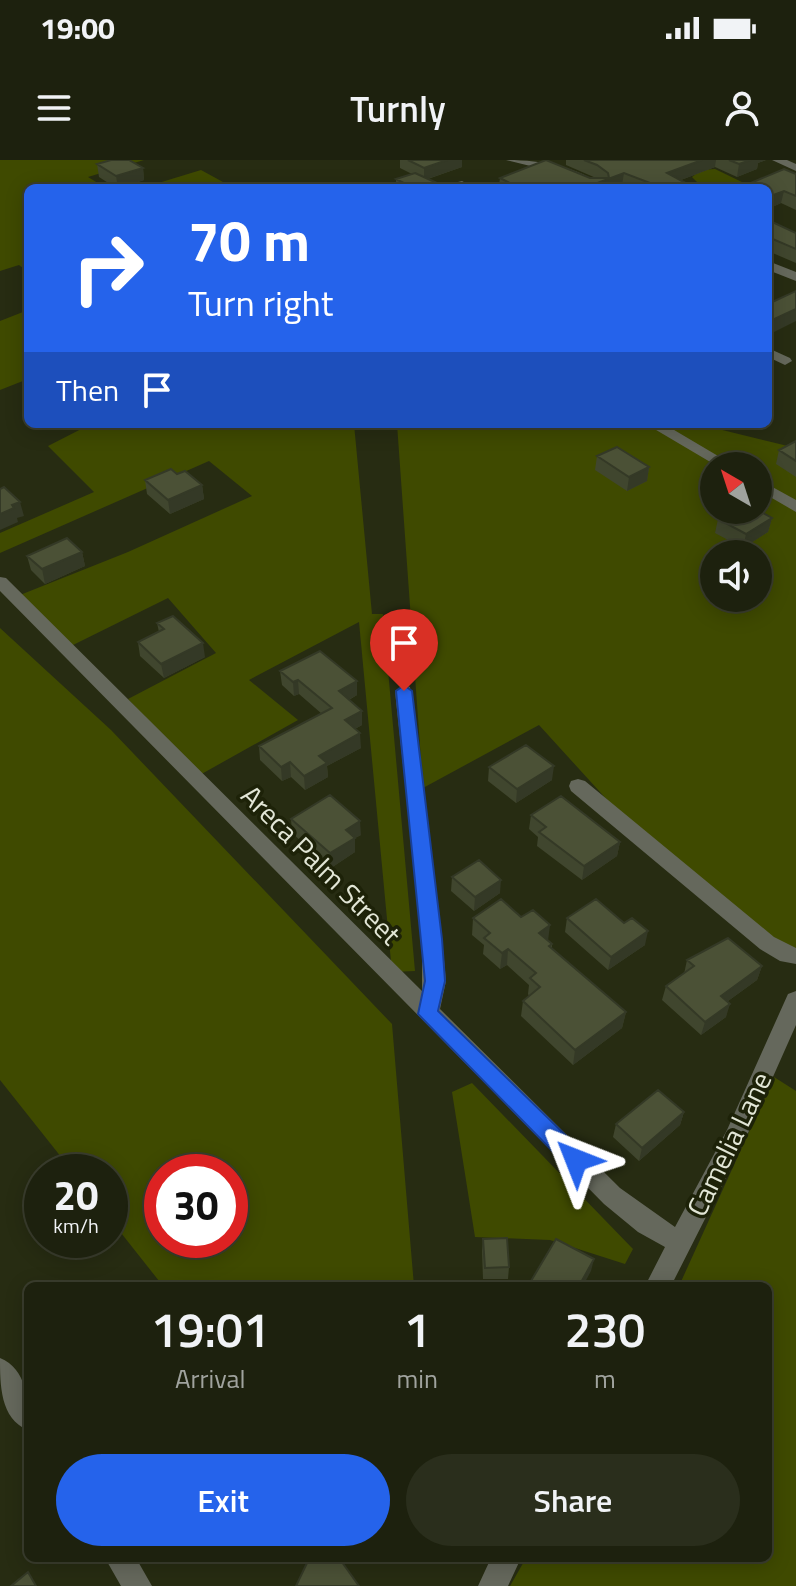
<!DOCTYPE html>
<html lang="en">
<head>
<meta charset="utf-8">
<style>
	:root { --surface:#1d210e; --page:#2a2e1c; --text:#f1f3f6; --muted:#a0a39e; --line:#3b3e2e; --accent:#2563eb }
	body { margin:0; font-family:"Titillium Web",sans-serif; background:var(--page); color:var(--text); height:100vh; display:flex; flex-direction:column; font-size:30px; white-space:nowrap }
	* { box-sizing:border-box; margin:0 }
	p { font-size:26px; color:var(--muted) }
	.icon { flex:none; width:44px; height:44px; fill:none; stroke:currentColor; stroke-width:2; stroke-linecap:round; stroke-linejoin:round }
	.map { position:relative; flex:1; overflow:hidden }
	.details { position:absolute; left:24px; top:1122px; width:748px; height:280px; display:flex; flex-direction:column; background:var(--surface); border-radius:12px; box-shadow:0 4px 20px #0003,0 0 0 2px var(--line) }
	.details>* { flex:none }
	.top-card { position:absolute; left:24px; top:24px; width:748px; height:244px; border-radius:12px; box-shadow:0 4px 20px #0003,0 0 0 2px var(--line); background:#2563eb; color:#fff; overflow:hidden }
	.needle { width:52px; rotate:321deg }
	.tools { position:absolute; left:700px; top:292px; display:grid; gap:16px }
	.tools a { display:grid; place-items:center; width:72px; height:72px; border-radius:50%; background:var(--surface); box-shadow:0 4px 20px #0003,0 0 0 2px var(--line); font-size:40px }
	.speed { position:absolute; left:24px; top:994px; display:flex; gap:16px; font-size:40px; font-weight:700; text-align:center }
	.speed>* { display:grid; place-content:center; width:104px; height:104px; border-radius:50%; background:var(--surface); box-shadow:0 4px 20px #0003,0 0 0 2px var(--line); line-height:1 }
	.speed small { font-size:20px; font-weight:400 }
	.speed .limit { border:12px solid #d22; background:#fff; color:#111 }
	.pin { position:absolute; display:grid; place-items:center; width:68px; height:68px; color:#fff; margin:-82px -34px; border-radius:50% 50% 50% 0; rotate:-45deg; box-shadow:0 0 8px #0007 }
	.pin .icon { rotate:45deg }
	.me { position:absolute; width:88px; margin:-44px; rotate:315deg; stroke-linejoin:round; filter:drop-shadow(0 0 6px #0008) }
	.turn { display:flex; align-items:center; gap:28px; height:168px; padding:0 32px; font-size:36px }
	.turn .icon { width:104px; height:104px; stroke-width:2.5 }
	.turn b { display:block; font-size:56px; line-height:68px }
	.then { display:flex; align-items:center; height:76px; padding:0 32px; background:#0003; gap:16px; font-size:30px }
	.eta { display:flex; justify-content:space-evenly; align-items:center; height:136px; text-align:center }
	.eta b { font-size:48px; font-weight:600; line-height:56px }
	.primary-button { display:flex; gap:16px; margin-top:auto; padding:16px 32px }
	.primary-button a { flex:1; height:92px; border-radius:48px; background:var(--accent); color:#fff; font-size:32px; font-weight:600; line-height:92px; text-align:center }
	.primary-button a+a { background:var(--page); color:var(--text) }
	.status { display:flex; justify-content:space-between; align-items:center; height:56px; padding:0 40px; background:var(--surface); direction:ltr }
	.status svg { height:22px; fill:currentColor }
	header { display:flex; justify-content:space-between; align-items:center; height:104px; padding:0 32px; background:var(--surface); font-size:36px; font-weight:600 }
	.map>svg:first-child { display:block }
	.green { fill:#3f4a00; fill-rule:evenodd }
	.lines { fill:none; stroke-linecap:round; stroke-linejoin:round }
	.minor { fill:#65685c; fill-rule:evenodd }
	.wall { fill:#40462e }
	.shaded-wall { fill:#343926 }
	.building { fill:#4b5136; stroke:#343926; stroke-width:2 }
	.route { fill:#2563eb; stroke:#184099; stroke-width:2 }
	.labels { text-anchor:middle; stroke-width:7; stroke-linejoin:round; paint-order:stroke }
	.street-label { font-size:28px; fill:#e2e6d6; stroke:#1d2208 }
</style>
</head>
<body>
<div class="status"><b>19:00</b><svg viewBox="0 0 49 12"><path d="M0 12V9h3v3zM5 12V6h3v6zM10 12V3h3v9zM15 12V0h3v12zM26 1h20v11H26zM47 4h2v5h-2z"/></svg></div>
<header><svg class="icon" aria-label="menu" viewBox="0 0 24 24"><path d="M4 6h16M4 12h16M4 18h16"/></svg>Turnly<svg class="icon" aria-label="person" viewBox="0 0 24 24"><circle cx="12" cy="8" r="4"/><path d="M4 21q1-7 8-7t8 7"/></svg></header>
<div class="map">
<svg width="796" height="1426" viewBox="0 0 796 1426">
	<rect width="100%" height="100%" fill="#272c12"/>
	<path class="green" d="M0,0H144L88,17L106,28H28V112L19,105L0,111Z
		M715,9L744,23L733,28H695L699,24L692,17L701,10Z
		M201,10L234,28H142Z
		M28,150V219L0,230V161Z
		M91,264H354L372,454H383L415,811L392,812L359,462L249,520L298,560L198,616L128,539L216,493L168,438L71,486L20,435L128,392L252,336L209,301L0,393V373L94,332L48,286Z
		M397,264H698L796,288V795L651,688L539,565L423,628ZM714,306H758V350H714ZM714,394H758V438H714Z
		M0,468L111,570L392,864L414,1126H163L110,1059V1012H73L0,920ZM162,1012H230V1080H162Z
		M774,917L796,931V1426H510L526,1398H768V1126H679Z
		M472,923L633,1089L625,1104L550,1080L475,1077L452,932Z"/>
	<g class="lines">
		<path class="minor" d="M506,0C540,0 578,6 605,28H590L559,13Z
			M772,0H787L796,4V11Z
			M462,21L475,28L458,26V22Z
			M768,101L796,112V121L768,110Z
			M768,188L790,198L792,201L785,205L768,197Z
			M646,264H664L735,306H717Z
			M758,319L796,340V352L758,330Z
			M0,417L6,418L422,831V779L395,531L404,525L410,527L442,779L446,821L440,849L620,1028L675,1067L727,970L788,834L796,831V865L744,982L671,1126H645L665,1087L638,1072L604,1044L0,431Z
			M578,619L585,621L774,777L796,788V804L780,801L760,789L571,631L569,626L571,621Z
			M0,1198C29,1210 28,1244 28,1270C0,1259 0,1224 0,1198Z
			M105,1398H136L152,1426H121Z
			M491,1398H521L508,1426H478Z"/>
	</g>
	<path class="wall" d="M400,0H462V7L428,19L448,28H396V19L412,14L400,8Z
		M566,0H766L758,3L757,9L737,17L715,7L681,20L683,28H630L622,25L615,28H492L499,25L500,18H596L566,5Z
		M97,4L143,8L144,20L121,28H116L99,17Z
		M796,14V50L781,43L768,49Z
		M768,60L796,73V103L768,91Z
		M796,281V317L776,304L779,290Z
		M597,296L649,307L647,321L627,331L595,310Z
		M177,314L202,325L204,339L170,354L147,334L145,320Z
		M772,358L768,372L743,388L715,373L718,359Z
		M82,392L85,406L45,424L31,410L27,396Z
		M157,463L205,497L164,518L140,496L138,482L159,472Z
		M280,511L357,521V535L349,540L362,551V565L355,569L361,588L327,606L328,617L305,630L291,617L282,621L260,600L259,586L322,554L299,534L294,536L282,525Z
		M489,607L552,620L516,643L488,621Z
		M531,655L620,682L617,696L582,720L537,686L538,677L529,669Z
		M291,659L361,675L355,678V692L331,708L292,673Z
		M452,717L500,733L474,751L451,731Z
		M473,758L548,781L552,784V788L626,852L622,868L573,905L521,856L523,841L529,836L528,834L529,825L507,805L500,809L483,794L484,785L472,775Z
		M567,758L645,785L608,810L565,772Z
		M687,800L762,806L757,820L728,841L726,857L701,875L662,840L666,826L684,814Z
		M684,952L680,965L639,1001L613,977L616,964Z
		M483,1079L509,1107L508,1119H483L482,1091Z"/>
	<path class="shaded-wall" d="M447,0H462V7L424,20V8Z
		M702,0H716L715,7L665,26L667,13Z
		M751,0H766L758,3L757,9L737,17L739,4Z
		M143,8L144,20L118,28L116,16Z
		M624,13L622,25L615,28H584Z
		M684,22L683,28H668Z
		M784,31L781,43L768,49V37Z
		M772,111L770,124L768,125V113Z
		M796,149V161L768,175V162Z
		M649,307L647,321L627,331L629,317Z
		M202,325L204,339L170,354L168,340Z
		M20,342L24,356L17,358L18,362L0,370V354L12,345Z
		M772,358L768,372L743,388L746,374Z
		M82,392L85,406L45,424L42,409Z
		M203,483L205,497L164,518L161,504Z
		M298,520L299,534L294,536L293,522Z
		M357,521V535L339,545V531Z
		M362,551V565L345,574V560Z
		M360,573L361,588L327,606L328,617L305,630L304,616L319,596Z
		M290,602L291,617L282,621L281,607Z
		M554,606L552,620L516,643L517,629Z
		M360,661L361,675L355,678V692L331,708L330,693L346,670Z
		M620,682L617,696L582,720L584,706Z
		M501,720L500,733L474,751L475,737Z
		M550,765L548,781L539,773Z
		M648,771L645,785L608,810L611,797Z
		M508,789L507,805L500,809L502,793Z
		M762,806L757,820L717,849L721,836Z
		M730,844L726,857L701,875L705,862Z
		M626,852L622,868L573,905L575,890Z
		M684,952L680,965L639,1001L642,988Z
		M594,1099L591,1111L583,1126H579Z"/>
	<path class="building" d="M111,0H129L143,8L116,16L97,4Z
		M408,0H447L424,8Z
		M546,0L590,18H609L608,13L597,5L584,0H702L667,13L684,22L668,28H663L624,13L584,28H492L508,22L500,18Z
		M729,0H751L739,4Z
		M784,9L796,14V36L784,31L768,37V28H739Z
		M415,13L448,28H413L396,19Z
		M768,60L796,73V89L768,77Z
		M796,131V149L768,162V144Z
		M796,281V301L779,290Z
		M617,287L649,307L629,317L597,296Z
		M171,309L177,314L185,311L202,325L168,340L145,320Z
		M4,327L20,342L12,345L14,348L0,354V329Z
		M732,350H758L772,358L746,374L718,359Z
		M67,378L82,392L42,409L27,396Z
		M173,456L203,483L161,504L138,482L164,469L157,463Z
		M320,491L357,521L339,531L362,551L345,560L360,573L319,596L327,603L304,616L290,602L281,607L259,586L332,548L298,520L293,522L280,511Z
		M526,585L554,606L517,629L489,607Z
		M330,635L360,661L346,670L355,678L330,693L291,659Z
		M561,636L620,682L584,706L539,672L546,667L531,655Z
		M479,700L501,720L475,737L452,717Z
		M501,739L521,757L533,750L550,765L539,773L552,784L549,786L626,852L575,890L523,841L540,827L530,818L536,813L508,789L502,793L484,778L490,773L473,758Z
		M596,739L624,763L632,758L648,771L611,797L567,758Z
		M728,778L762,806L721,836L730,844L705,862L666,826L694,806L687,800Z
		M658,930L684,952L642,988L616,964Z
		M507,1078L509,1107L485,1108L483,1079Z
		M556,1079L594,1099L579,1126H528Z
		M313,1398H339L359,1426H296L307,1403Z
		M28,1412L36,1426H11Z"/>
	<path class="route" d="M404,525L412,531L442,779L445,821L438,851L584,993L587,1000L584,1007L576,1010L568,1007L418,854L425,821L396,531Z"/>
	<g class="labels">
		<g class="street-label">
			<text transform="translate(321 705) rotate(45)" y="10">Areca Palm Street</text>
			<text transform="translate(729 984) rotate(-64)" y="10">Camelia Lane</text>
		</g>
	</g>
</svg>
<div class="tools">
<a><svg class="needle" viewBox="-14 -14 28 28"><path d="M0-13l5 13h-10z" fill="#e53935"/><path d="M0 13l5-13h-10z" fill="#a0a39e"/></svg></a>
<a><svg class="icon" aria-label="sound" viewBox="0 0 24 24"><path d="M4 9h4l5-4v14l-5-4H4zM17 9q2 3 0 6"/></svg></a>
</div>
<div class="speed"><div>20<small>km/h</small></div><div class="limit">30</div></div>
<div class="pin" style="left:404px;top:531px;background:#d93025"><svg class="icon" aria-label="arrive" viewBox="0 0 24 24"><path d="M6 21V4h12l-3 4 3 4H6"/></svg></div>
<svg class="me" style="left:576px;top:1000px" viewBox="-20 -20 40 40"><path d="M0-17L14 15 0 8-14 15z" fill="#2563eb" stroke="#fff" stroke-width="4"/></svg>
<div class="top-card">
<div class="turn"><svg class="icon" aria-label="right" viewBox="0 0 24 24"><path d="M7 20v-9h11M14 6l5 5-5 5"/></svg><div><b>70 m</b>Turn right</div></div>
<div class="then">Then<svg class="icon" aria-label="arrive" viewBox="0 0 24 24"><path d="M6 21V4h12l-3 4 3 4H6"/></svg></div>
</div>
<section class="details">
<div class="eta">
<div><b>19:01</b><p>Arrival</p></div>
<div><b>1</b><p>min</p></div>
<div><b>230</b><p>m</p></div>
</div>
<div class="primary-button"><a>Exit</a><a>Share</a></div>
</section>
</div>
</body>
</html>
